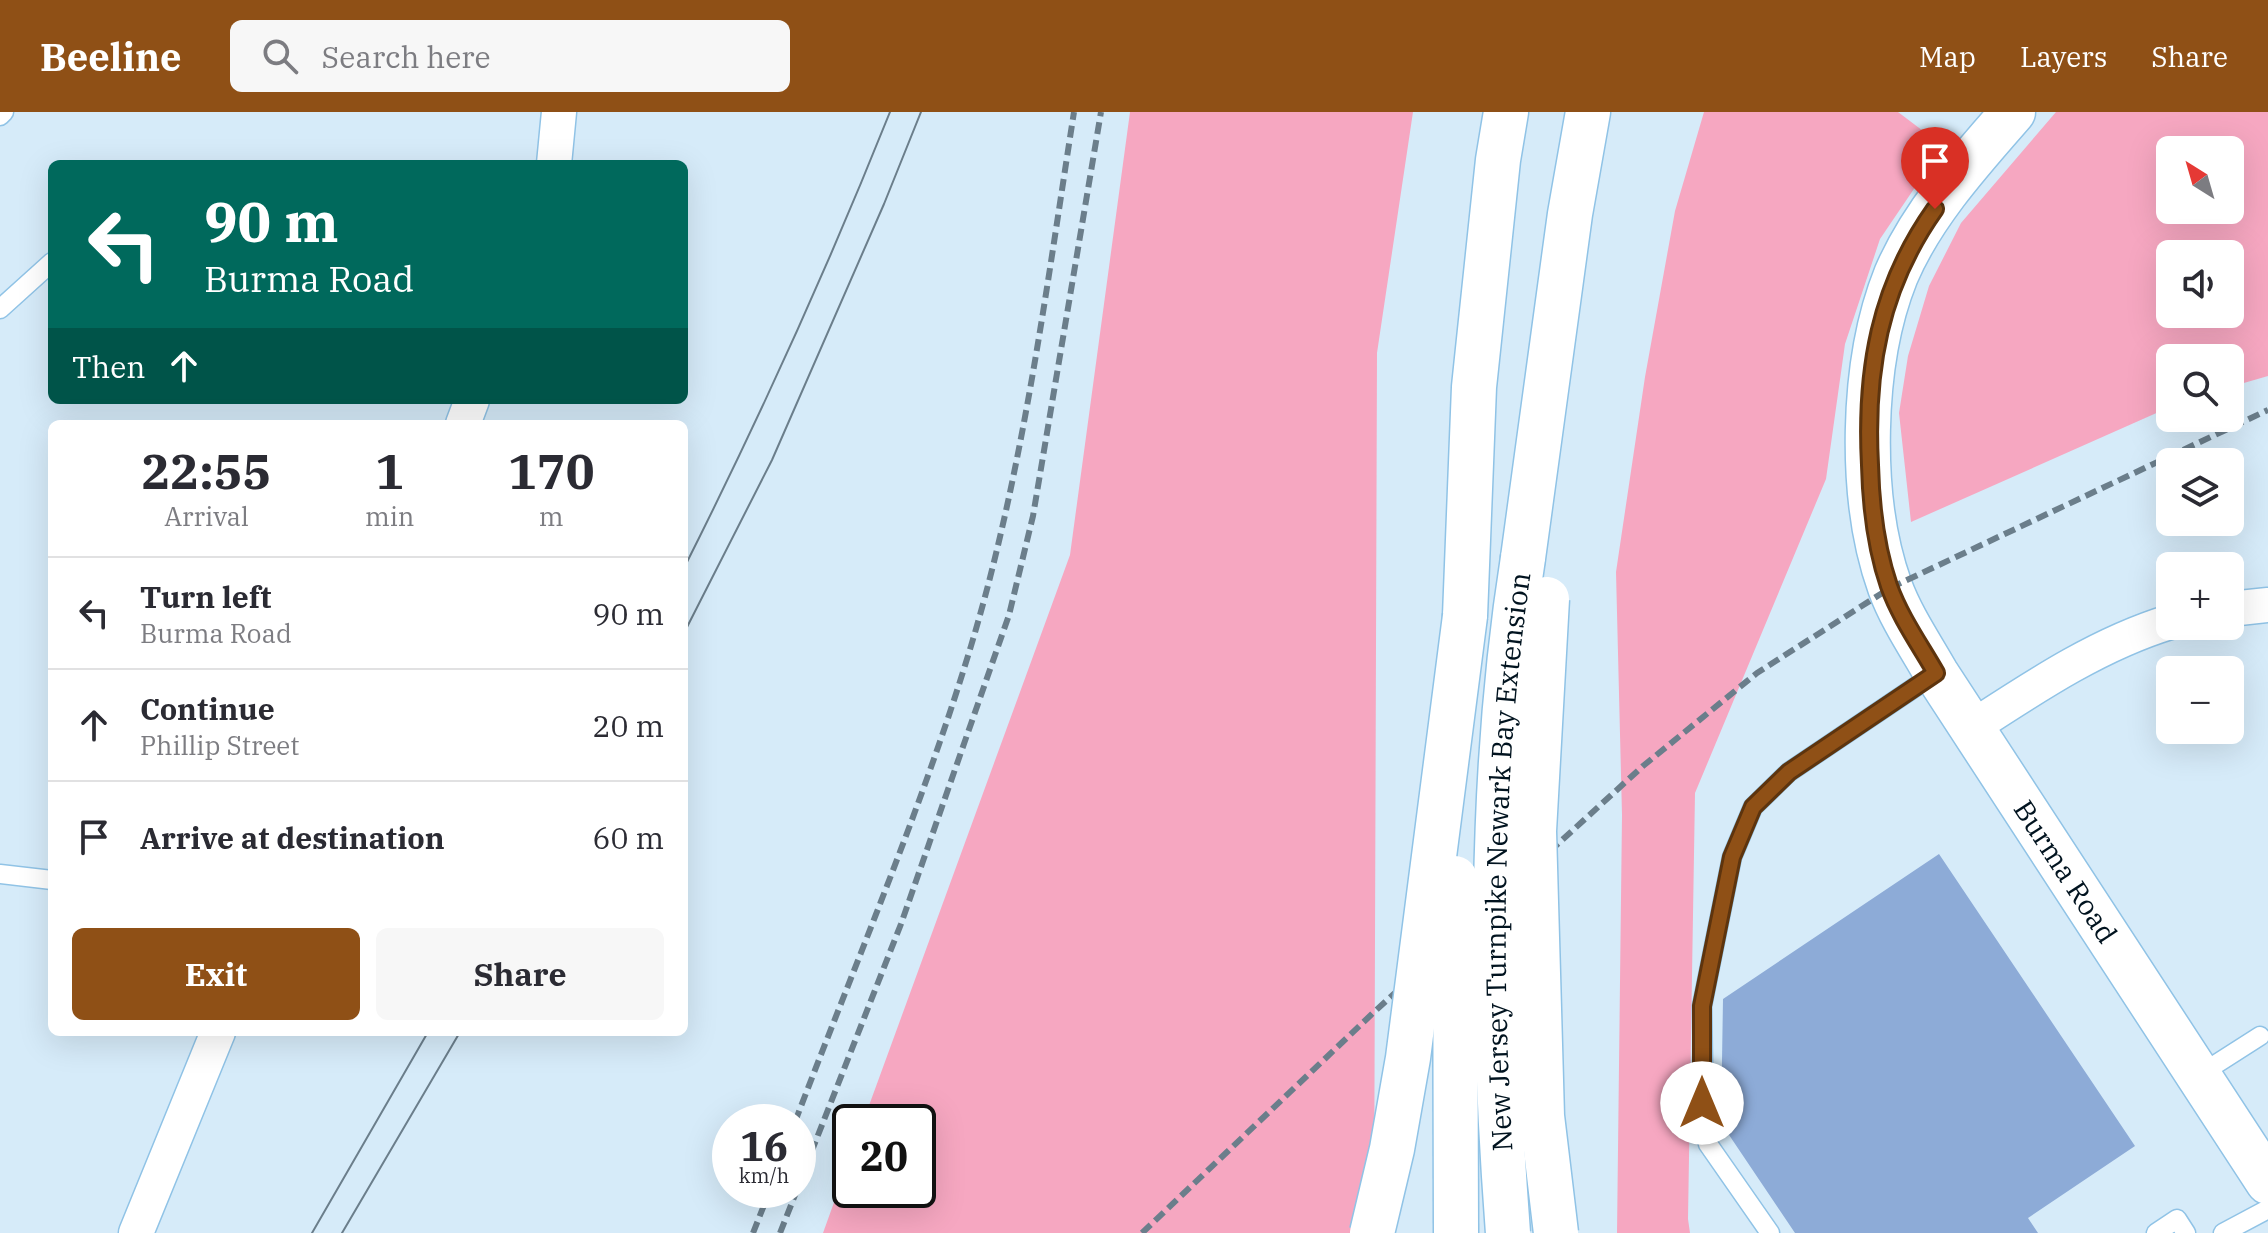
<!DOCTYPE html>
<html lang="en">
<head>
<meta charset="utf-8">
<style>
	:root { --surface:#fff; --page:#f7f7f7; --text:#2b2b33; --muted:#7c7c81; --line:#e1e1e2; --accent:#8f5016 }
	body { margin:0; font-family:"IBM Plex Serif",serif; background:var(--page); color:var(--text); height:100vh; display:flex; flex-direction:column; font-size:30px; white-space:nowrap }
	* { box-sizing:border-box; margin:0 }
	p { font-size:26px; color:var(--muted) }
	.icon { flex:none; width:44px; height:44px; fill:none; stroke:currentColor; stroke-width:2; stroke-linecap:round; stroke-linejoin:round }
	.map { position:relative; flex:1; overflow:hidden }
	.sheet { position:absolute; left:48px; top:308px; width:640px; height:616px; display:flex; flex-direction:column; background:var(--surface); border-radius:12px; box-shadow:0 8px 32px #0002 }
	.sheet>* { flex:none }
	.top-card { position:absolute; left:48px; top:48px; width:640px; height:244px; border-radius:12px; box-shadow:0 8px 32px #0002; background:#00695c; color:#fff; overflow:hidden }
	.needle { width:52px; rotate:323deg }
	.controls { position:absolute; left:2156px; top:24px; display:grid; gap:16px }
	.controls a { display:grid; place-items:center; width:88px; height:88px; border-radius:12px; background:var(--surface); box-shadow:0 8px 32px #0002; font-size:40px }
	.speed { position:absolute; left:712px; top:992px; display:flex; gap:16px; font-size:40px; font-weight:700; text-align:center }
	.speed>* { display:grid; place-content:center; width:104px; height:104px; border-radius:50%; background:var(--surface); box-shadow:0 8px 32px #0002; line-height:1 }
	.speed small { font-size:20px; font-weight:400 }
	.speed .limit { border:4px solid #111; border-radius:12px; background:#fff; color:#111 }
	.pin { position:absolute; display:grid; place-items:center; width:68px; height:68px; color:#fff; margin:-82px -34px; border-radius:50% 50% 50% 0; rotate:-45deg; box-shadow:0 0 8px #0007 }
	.pin .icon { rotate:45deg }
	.me { position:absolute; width:88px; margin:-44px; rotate:0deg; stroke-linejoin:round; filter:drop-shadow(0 0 6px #0008) }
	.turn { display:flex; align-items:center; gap:28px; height:168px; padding:0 24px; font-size:36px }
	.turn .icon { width:104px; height:104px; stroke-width:2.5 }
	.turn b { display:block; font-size:56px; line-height:68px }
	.then { display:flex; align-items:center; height:76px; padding:0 24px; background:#0003; gap:16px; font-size:30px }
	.eta { display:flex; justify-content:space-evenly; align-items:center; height:136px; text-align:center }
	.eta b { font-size:48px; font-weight:800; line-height:56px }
	.cta { display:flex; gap:16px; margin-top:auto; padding:16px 24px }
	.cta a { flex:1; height:92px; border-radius:12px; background:var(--accent); color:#fff; font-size:32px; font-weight:800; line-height:92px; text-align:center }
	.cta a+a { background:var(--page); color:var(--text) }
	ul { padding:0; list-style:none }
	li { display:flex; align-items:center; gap:24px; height:112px; padding:0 24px; border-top:2px solid var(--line) }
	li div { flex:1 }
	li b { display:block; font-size:30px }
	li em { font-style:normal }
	header { display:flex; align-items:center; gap:48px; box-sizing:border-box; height:112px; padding:0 40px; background:var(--accent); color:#fff }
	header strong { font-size:38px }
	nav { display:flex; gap:44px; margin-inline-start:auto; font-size:28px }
	.search { width:560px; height:72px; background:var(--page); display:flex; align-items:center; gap:20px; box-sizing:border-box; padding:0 28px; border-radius:12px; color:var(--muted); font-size:30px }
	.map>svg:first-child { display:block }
	.green { fill:#f6a7c1; fill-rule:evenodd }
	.building { fill:#8dabd7 }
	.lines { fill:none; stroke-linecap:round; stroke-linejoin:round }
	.lane-casing { stroke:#90c3e6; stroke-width:21 }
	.street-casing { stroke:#90c3e6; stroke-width:37 }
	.secondary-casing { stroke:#90c3e6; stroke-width:47 }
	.highway-casing { stroke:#90c3e6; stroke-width:47 }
	.lane { stroke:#fff; stroke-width:18 }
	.street { stroke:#fff; stroke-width:34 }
	.secondary { stroke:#fff; stroke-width:44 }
	.highway { stroke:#fff; stroke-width:44 }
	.tram { stroke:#6b7e8b; stroke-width:2 }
	.rail { stroke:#6b7e8b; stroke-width:6; stroke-dasharray:12 6; stroke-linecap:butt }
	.highway-bridge-casing { stroke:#90c3e6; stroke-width:47; stroke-linecap:butt }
	.highway-bridge { stroke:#fff; stroke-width:44 }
	.route-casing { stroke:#5d340e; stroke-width:20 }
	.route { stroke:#8f5016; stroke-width:14 }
	.labels { text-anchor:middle; stroke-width:8; stroke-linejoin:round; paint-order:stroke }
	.street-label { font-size:28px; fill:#01131f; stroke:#ecf6fe }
</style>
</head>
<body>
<header>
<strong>Beeline</strong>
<div class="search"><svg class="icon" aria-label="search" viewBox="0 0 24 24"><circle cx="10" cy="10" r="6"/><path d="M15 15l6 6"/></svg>Search here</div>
<nav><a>Map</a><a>Layers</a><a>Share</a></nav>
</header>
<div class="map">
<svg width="2268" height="1121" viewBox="0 0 2268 1121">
	<rect width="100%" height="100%" fill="#d6ebf9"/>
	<path class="green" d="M1130,0H1413L1377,241L1374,1121H823L850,1046V1078H918V1010H863L1070,443Z
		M1704,0H1898L1943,34L1880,127L1845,232L1826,367L1695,681L1688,1107L1690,1121H1617L1622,703L1616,460L1645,265L1675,99Z
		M2056,0H2268V264L2230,275V246H2170V295L1911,410L1899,301L1908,244L1929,174L1961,111ZM2170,38H2230V98H2170ZM2170,142H2230V202H2170Z"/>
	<path class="building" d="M1939,742L2135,1034L2028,1106L2038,1121H1795L1721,1011L1723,887Z"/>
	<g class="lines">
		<defs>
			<path id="lane" d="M0,4L4,0
				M0,197L52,150
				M0,762L52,768
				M2199,963L2260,924
				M1770,1121L1708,1032L1704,1014L1702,894L1732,745L1753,695L1789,660L1936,561
				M2156,1121L2177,1107L2186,1121
				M2223,1121L2268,1097"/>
			<path id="street" d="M554,52L559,0
				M463,312L472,288
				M2230,497L2268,493
				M1971,616C2034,575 2098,532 2170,510
				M136,1121L218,920"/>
			<g id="secondary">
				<path id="s1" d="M2013,0C1970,49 1922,102 1896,163C1861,250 1858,386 1890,475C1901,505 1920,533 1936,561L2268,1070"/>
			</g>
			<path id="highway" d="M1523,446L1570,102L1588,0
				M1465,504L1474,275L1498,48L1506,0"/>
		</defs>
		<use href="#lane" class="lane-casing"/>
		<use href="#street" class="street-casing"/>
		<use href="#secondary" class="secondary-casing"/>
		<use href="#highway" class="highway-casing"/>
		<use href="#lane" class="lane"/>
		<use href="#street" class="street"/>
		<use href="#secondary" class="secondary"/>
		<use href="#highway" class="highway"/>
		<path class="tram" d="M684,456C759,307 828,155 890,0
			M684,521L772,348L884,92L921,0
			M312,1121L428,920
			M342,1121L460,920"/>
		<path class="rail" d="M795,1010C855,852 922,696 971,534C1023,361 1046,178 1074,0
			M798,1074L901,812L1009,503L1033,404L1101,0
			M753,1121L770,1078
			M780,1121L797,1078
			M1142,1121L1373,901L1643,654L1757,561L1890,476L2268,298"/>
		<defs>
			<g id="highway-bridge">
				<path d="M1547,487L1534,719L1542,1004L1556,1121"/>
				<path d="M1455,766L1456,1121"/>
				<path d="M1372,1121L1392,1037L1408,946L1465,504"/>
				<path id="s2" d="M1508,1121C1491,897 1488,668 1523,446"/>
			</g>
		</defs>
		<use href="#highway-bridge" class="highway-bridge-casing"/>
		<use href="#highway-bridge" class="highway-bridge"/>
	</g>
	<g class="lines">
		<defs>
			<path id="route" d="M1702,991V894L1732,745L1753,695L1789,660L1936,561C1920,533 1900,505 1889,474C1876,436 1871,394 1870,353C1865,259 1879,176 1935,97"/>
		</defs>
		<use href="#route" class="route-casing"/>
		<use href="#route" class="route"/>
	</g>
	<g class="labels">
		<g class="street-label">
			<text dy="10" stroke="none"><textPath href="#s2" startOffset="372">New Jersey Turnpike Newark Bay Extension</textPath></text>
			<text dy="10" stroke="none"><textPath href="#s1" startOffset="854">Burma Road</textPath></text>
		</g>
	</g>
</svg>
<div class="controls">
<a><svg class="needle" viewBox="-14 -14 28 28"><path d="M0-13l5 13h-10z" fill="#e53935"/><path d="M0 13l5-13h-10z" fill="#7c7c81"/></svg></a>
<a><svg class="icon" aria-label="sound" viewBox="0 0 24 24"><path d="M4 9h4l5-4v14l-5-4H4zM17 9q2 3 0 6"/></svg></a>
<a><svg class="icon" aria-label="search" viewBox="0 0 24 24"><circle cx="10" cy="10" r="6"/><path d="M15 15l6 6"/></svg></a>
<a><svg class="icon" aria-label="layers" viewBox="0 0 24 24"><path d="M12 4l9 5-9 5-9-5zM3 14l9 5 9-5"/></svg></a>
<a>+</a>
<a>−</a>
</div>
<div class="speed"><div>16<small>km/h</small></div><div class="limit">20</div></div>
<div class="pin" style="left:1935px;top:97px;background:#d93025"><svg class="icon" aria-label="arrive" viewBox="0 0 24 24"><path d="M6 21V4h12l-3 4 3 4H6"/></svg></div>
<svg class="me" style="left:1702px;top:991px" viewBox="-20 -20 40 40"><circle r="19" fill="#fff"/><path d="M0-13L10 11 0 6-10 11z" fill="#8f5016"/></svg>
<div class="top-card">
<div class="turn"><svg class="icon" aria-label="left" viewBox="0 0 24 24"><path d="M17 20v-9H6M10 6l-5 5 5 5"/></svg><div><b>90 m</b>Burma Road</div></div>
<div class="then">Then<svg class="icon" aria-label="ahead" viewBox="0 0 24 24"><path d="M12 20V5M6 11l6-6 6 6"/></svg></div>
</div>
<section class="sheet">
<div class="eta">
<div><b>22:55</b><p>Arrival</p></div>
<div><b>1</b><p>min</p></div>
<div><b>170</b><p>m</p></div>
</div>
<ul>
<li><svg class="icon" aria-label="left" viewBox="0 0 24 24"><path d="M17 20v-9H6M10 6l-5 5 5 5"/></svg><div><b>Turn left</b><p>Burma Road</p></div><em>90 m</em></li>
<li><svg class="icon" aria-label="ahead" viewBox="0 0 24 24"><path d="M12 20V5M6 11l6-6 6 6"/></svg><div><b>Continue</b><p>Phillip Street</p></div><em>20 m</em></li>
<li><svg class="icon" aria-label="arrive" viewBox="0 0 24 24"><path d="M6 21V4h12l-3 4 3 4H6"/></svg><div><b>Arrive at destination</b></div><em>60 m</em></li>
</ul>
<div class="cta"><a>Exit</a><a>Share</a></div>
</section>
</div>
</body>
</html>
